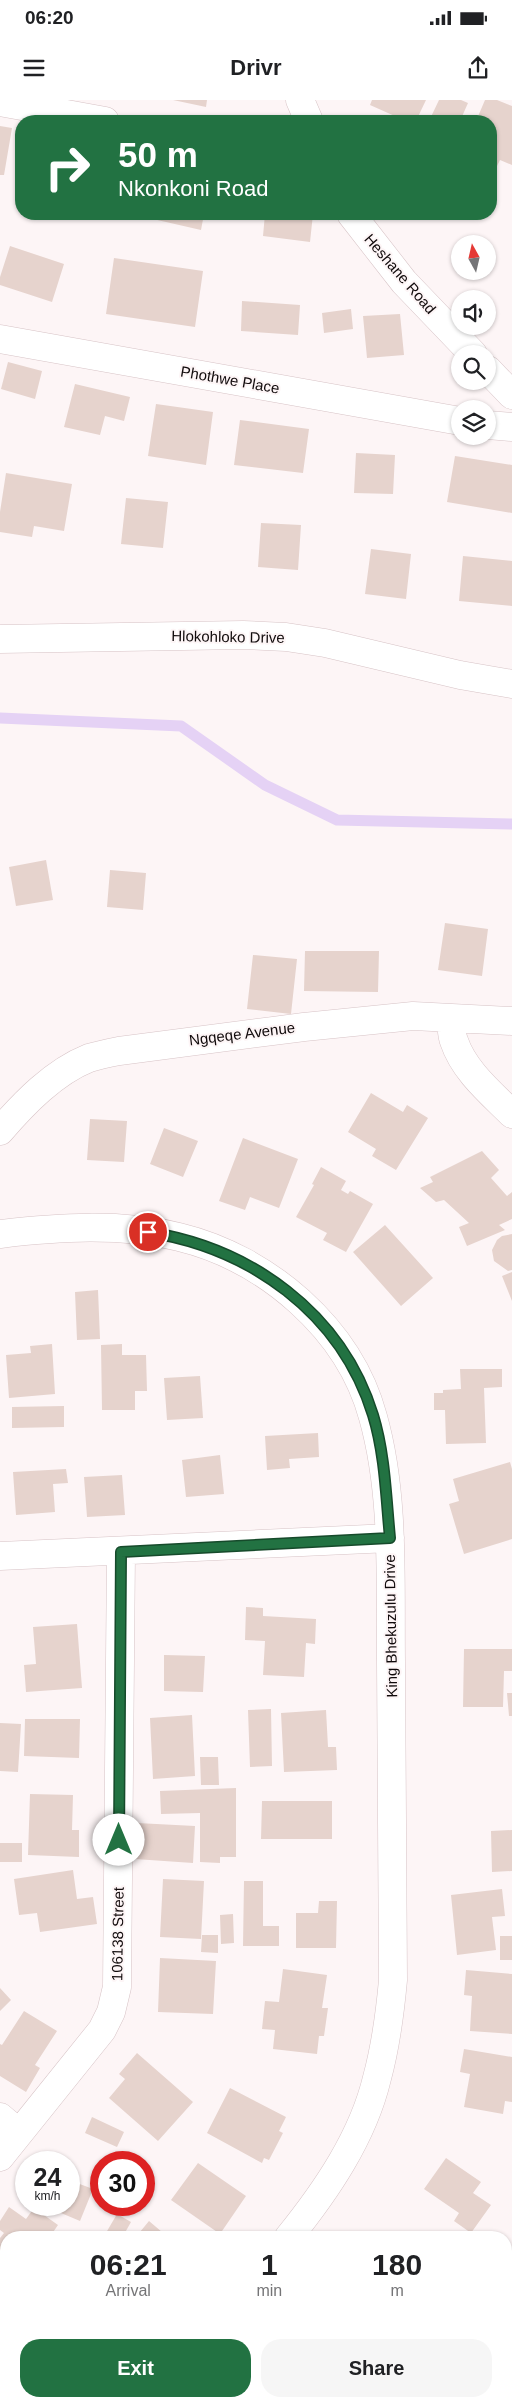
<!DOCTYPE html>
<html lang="en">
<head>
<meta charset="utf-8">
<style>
	:root { --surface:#fff; --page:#f6f6f6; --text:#202124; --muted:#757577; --accent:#227242 }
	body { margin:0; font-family:Arial,sans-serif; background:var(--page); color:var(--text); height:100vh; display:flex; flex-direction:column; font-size:19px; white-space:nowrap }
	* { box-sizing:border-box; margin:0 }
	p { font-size:16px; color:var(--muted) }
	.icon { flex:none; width:28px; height:28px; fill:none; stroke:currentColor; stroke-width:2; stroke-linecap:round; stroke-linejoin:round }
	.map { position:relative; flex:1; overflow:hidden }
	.side { position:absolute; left:0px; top:2131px; width:512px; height:176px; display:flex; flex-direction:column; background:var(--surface); border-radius:20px 20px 0 0; box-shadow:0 1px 4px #0004 }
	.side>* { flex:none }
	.guide { position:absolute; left:15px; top:15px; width:482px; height:105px; border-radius:20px; box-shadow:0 1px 4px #0004; background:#227242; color:#fff; overflow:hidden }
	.needle { width:32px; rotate:352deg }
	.buttons { position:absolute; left:451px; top:135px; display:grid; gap:10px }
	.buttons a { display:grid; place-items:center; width:45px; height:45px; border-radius:50%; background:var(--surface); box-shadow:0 1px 4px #0004; font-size:25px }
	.speed { position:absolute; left:15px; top:2051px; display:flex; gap:10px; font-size:25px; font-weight:700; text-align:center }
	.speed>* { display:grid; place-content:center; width:65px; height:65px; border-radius:50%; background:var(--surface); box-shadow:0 1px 4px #0004; line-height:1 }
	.speed small { font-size:12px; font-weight:400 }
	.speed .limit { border:8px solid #d22; background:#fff; color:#111 }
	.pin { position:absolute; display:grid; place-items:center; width:42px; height:42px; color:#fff; margin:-21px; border:2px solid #fff; border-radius:50%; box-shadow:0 1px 5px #0007 }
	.me { position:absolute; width:55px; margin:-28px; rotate:0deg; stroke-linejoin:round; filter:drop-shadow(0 0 4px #0008) }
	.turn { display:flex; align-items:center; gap:18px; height:105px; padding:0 20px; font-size:22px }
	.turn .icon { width:65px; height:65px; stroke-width:2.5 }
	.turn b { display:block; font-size:35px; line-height:42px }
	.eta { display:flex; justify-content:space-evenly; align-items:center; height:85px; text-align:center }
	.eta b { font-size:30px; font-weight:800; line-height:35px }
	.button { display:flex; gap:10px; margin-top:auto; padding:10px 20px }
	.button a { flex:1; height:58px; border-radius:20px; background:var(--accent); color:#fff; font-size:20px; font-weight:800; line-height:58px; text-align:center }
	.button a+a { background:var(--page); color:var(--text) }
	.status { display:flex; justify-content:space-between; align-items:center; height:35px; padding:0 25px; background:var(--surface); direction:ltr }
	.status svg { height:14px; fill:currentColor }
	header { display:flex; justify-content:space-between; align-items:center; height:65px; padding:0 20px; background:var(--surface); font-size:22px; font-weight:800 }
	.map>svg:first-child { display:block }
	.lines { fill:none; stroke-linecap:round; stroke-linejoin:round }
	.stream { stroke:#e5d2f5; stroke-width:11 }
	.building { fill:#e6d3cd }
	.minor-casing { stroke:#d7c3c6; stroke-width:29 }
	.minor { stroke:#fff; stroke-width:28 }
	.route-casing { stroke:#164a2b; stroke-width:12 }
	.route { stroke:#227242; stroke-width:9 }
	.labels { text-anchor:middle; stroke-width:4; stroke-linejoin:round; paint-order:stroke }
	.street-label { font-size:15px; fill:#100a0b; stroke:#fdf5f6 }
</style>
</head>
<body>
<div class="status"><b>06:20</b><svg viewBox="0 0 49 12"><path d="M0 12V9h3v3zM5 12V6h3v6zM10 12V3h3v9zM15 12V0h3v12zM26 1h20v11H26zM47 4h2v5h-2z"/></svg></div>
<header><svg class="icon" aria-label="menu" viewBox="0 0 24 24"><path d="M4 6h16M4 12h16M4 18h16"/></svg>Drivr<svg class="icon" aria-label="share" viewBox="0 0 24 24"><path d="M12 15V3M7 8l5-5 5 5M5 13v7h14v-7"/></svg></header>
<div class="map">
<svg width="512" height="2307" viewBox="0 0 512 2307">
	<rect width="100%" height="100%" fill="#fdf5f6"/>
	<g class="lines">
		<path class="stream" d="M0,618L181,626L265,685L337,720L512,724"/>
	</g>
	<path class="building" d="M173,0H207L206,7Z
		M372,0H426L416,21H406L370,5Z
		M439,0H461L468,3L460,21H429Z
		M485,0H497L512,6V65L500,60L494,72L491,71V21H476Z
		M0,26L12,28L4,75H0Z
		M131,114H204L201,130Z
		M265,114H313L310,142L263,136Z
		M10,146L64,164L52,202L0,185V177Z
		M114,158L203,171L195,227L106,214Z
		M242,201L300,205L298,235L241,231Z
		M351,209L353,229L324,233L322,213Z
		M400,214L404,255L367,258L363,216Z
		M8,262L42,271L35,299L1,289Z
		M75,284L130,297L124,321L105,316L100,335L64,327Z
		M156,304L213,312L206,365L148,356Z
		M240,320L309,329L303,373L234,365Z
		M356,353L395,355L393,394L354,393Z
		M455,356L512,365V413L447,402Z
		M6,373L72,384L64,431L34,426L32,437L0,432V412Z
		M126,398L168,402L163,448L121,444Z
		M261,423L301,425L298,470L258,467Z
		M371,449L411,454L406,499L365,494Z
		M463,456L512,461V506L459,501Z
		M46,760L53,800L16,806L9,767Z
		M110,770L146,773L143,810L107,807Z
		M445,823L488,829L482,876L438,870Z
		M305,851H379L378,892L304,891Z
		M253,855L297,859L291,914L247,909Z
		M371,993L403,1012L407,1005L428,1018L396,1070L372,1056L376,1049L348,1032Z
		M90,1019L127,1021L124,1062L87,1060Z
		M164,1028L198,1041L183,1077L150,1064Z
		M243,1038L298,1059L279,1108L250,1097L245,1110L219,1101Z
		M482,1051L499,1070L491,1078L507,1096L512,1092V1119L499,1125L505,1130L467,1146L459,1127L469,1123L444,1100L436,1102L420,1088L433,1082L430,1077Z
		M321,1067L346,1081L341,1090L348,1094L350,1091L373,1104L346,1152L323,1140L327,1133L296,1117L314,1085L312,1084Z
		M385,1125L433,1178L401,1206L353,1152Z
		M512,1134V1170L508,1171L494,1161L492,1150L497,1140L502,1136Z
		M512,1172V1201L502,1176Z
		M98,1190L100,1239L77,1240L75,1192Z
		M52,1244L55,1294L9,1298L6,1255L31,1253L30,1246Z
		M122,1244V1255H146L147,1291H135V1310H102L101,1245Z
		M460,1269H502V1287L484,1288L486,1343L446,1344L445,1310H434V1293H443V1290L461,1289Z
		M200,1276L203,1318L167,1320L164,1278Z
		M64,1306V1327L12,1328V1307Z
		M318,1333L319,1357L289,1359L290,1368L267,1370L265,1336Z
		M220,1355L224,1394L186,1397L182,1360Z
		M510,1362L512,1369V1439L464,1454L449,1404L459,1401L453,1379Z
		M66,1369L68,1383L53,1384L55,1412L16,1415L13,1372Z
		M122,1375L125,1415L87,1417L84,1377Z
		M246,1507L263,1508V1516L316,1519L315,1544L306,1543L304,1577L263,1575L265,1541L245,1540Z
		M77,1524L82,1588L26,1592L24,1565L36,1564L33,1527Z
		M464,1549H512V1571H504L503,1607H463Z
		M164,1555L205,1556L203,1592L164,1591Z
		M507,1593H512V1616H509Z
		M271,1609L272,1666L250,1667L248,1610Z
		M326,1610L328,1647H336L337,1670L284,1672L281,1613Z
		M192,1615L195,1676L153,1679L150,1618Z
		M25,1619H80L79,1658L24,1656Z
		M0,1623L21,1624L18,1672L0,1671Z
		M200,1657H218L219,1685H201Z
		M236,1688V1757H220V1763L200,1762V1713L161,1714L160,1691Z
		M30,1694L73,1695L72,1730H79V1757L28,1755Z
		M262,1701H332V1739H261Z
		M137,1723L195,1726L193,1763L135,1759Z
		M512,1730V1771L492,1772L491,1731Z
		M0,1743H22V1762H0Z
		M73,1770L77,1799L93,1797L97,1824L40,1832L37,1813L19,1815L14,1779Z
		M163,1779L204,1781L201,1839L160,1837Z
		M244,1781H263V1826H279V1846H243Z
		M502,1789L505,1816L492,1817L496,1850L457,1855L451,1795Z
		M319,1801H337L336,1848H296V1813H318Z
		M233,1814L234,1843L221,1844L220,1815Z
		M202,1835H218V1853L201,1852Z
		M500,1836H512V1860H500Z
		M160,1858L216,1861L213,1914L158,1912Z
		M283,1869L327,1875L322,1908H328L324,1936H319L317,1954L273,1949L275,1930L262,1929L265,1901L279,1902Z
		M466,1870L512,1874V1934L470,1931L472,1896L464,1895Z
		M0,1888L11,1900L0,1911Z
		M24,1911L57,1931L35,1965L40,1968L26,1992L0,1976V1944L2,1945Z
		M464,1949L512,1957V2002L505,2001L503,2014L464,2007L470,1974L460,1972Z
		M137,1953L193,2002L158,2041L109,1998L125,1979L119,1974Z
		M230,1988L286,2017L279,2031L283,2033L269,2060L264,2058L262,2063L207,2033Z
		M92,2017L124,2032L117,2047L85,2033Z
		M446,2058L481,2082L473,2093L491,2105L471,2133L454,2121L459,2113L424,2089Z
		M198,2063L246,2096L220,2134L171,2100Z
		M69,2080L93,2089L80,2121L42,2105H69Z
		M9,2107L26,2119L34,2108L58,2125L49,2138H6V2177L0,2172V2138L4,2133L0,2130V2121Z
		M117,2114L131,2122L122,2138H103Z
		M149,2121L169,2138H135Z
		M506,2188L512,2193V2211L506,2218Z
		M0,2215L6,2220V2238L0,2246Z
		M8,2301H47L42,2307H14Z"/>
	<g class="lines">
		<defs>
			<path id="minor" d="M300,0L309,21
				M0,2L105,21
				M351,114L404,182L473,254
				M0,239L460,321
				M488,270L512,295
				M488,325L512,327
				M0,539L243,535L286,537L325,543L460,575L512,584
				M451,918C452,925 451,934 454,941C464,971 491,993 512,1014
				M0,1031C24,1003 54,972 89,958C99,955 109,953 119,951L304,927L413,916L512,921
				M0,1134C58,1127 121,1123 179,1137C266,1158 349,1228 373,1317C395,1395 390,1481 391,1562C392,1668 393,1774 393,1880C390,1913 386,1945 377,1978C363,2037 326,2091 288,2138
				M0,1456L390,1438
				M0,2017L19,2033
				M0,2057L102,1930L111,1912L117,1887L121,1452
				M149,2307L154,2301
				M503,2307L512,2295"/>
		</defs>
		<use href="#minor" class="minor-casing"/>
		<use href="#minor" class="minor"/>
	</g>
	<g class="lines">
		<defs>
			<path id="route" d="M119,1740L121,1452L390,1438C386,1397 385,1354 373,1315C341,1212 250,1148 148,1132"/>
		</defs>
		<use href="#route" class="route-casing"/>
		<use href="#route" class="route"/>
	</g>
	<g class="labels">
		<g class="street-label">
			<text transform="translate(400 174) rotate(49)" y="5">Heshane Road</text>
			<text transform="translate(230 280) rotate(10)" y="5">Phothwe Place</text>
			<text transform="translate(228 537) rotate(1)" y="5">Hlokohloko Drive</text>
			<text transform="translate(242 934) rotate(-7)" y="5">Ngqeqe Avenue</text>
			<text transform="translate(391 1526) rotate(-91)" y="5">King Bhekuzulu Drive</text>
			<text transform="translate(118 1834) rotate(-89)" y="5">106138 Street</text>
		</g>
	</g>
</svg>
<div class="buttons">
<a><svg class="needle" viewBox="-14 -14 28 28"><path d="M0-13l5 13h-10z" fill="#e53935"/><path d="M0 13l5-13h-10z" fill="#757577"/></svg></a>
<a><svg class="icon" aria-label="sound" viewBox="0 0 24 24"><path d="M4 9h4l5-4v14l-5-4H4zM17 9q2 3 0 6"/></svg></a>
<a><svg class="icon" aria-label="search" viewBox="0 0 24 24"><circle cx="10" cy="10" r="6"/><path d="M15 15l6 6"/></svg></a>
<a><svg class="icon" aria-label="layers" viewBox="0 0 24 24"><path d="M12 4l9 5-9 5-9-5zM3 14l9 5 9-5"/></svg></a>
</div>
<div class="speed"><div>24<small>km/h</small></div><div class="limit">30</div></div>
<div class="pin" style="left:148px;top:1132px;background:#d93025"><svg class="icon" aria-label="arrive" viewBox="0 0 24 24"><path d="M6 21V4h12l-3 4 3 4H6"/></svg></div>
<svg class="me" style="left:119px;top:1740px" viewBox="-20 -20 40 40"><circle r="19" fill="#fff"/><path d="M0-13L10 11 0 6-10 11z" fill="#227242"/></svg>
<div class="guide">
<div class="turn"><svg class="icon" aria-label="right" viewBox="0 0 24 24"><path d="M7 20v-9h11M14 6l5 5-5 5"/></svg><div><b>50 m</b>Nkonkoni Road</div></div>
</div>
<section class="side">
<div class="eta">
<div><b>06:21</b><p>Arrival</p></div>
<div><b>1</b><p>min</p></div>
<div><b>180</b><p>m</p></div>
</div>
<div class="button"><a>Exit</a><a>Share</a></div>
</section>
</div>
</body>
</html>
